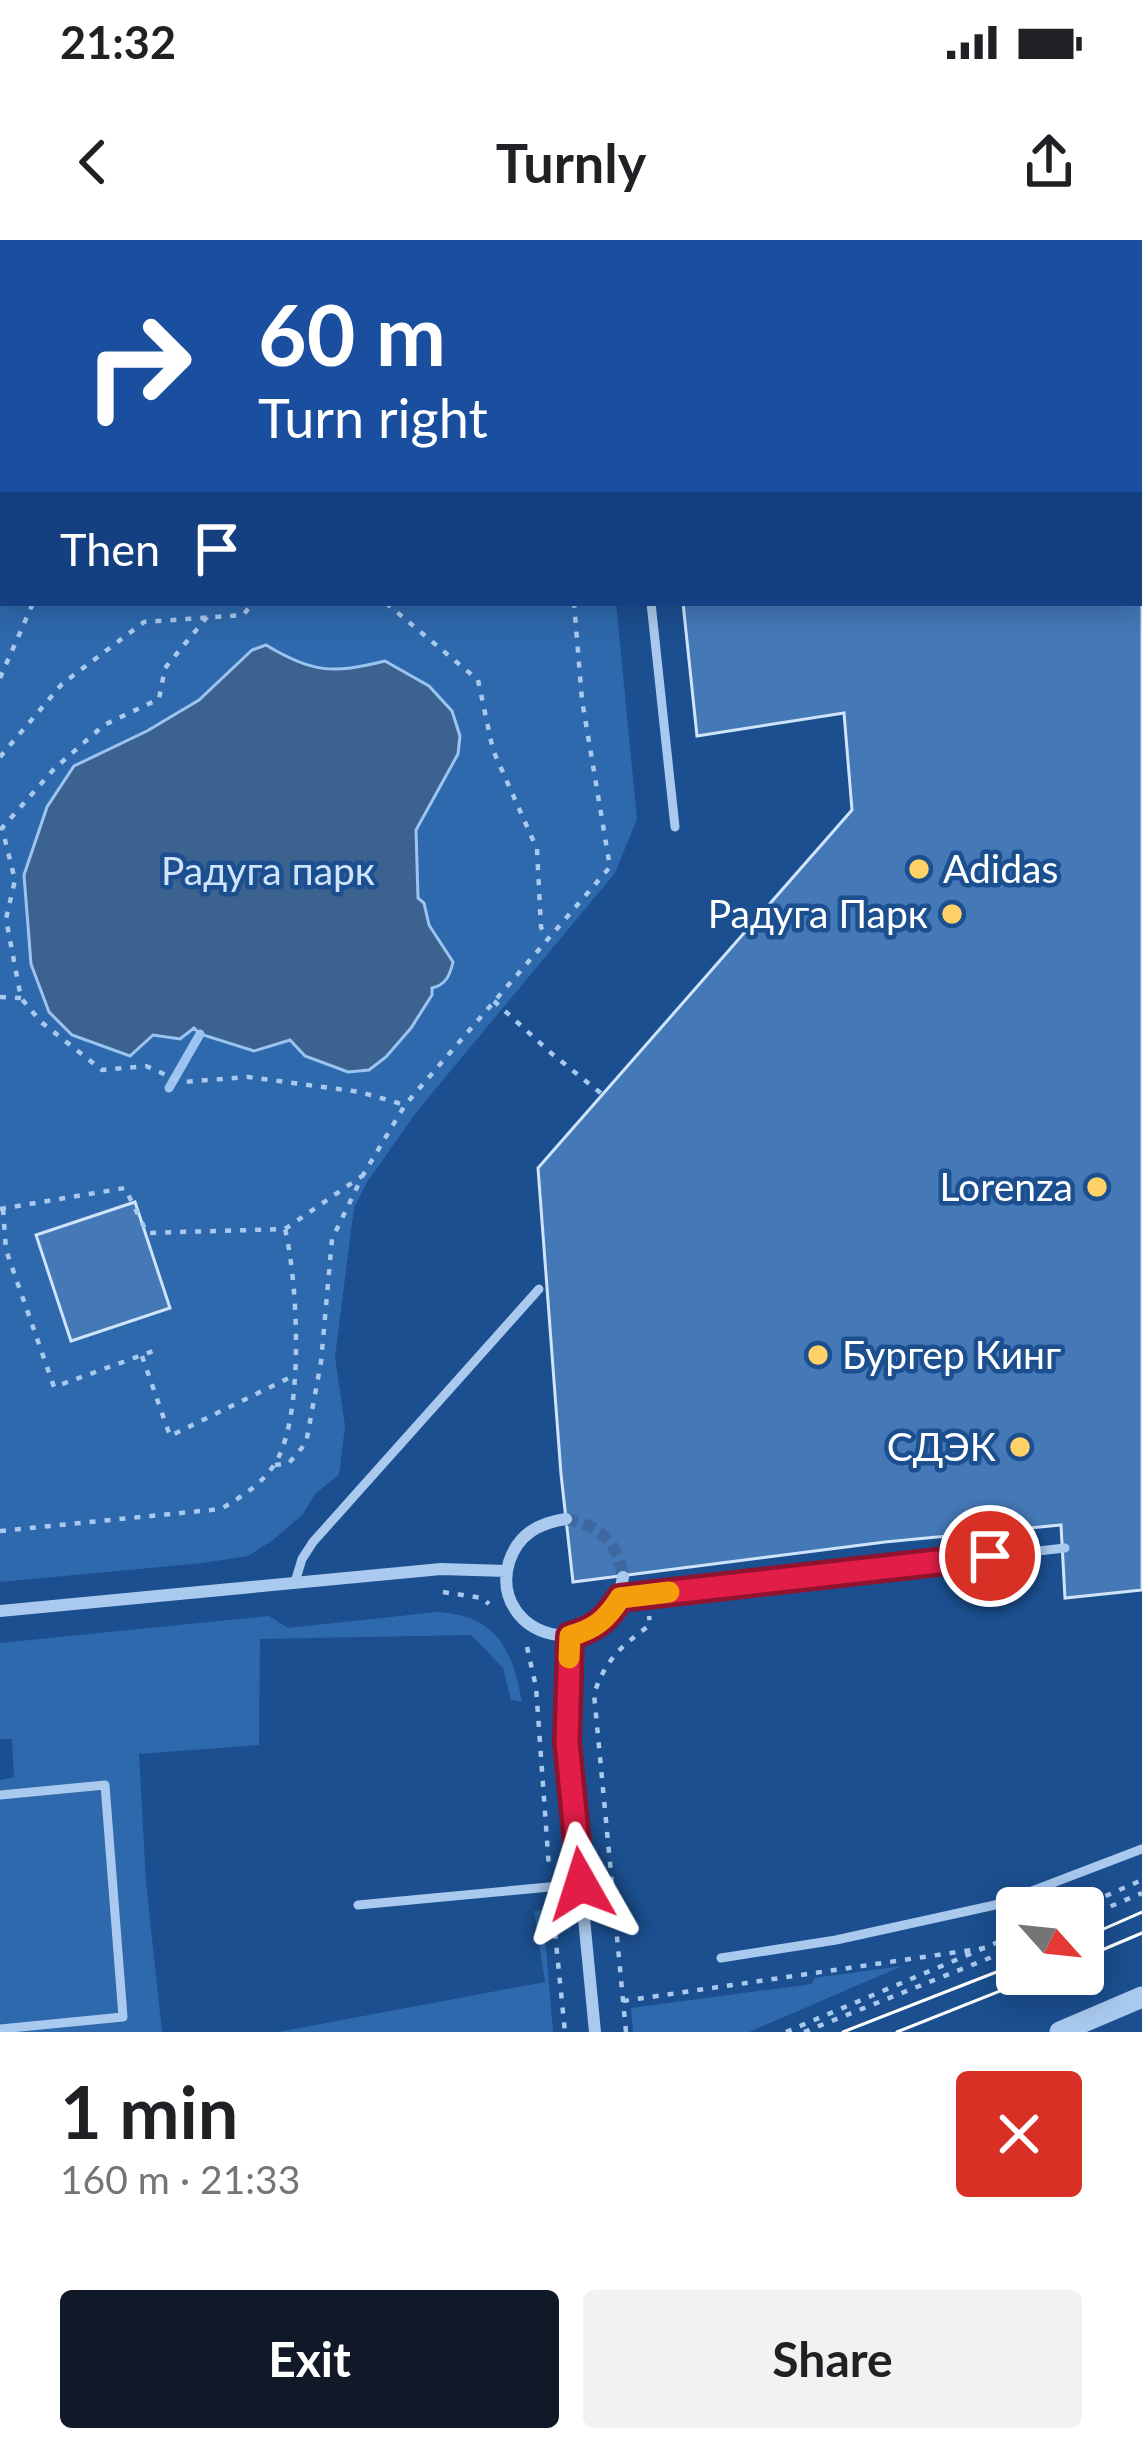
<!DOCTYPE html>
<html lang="en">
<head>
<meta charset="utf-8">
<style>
	:root { --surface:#fff; --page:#f2f2f2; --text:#202124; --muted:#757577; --accent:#111827 }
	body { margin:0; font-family:Lato,sans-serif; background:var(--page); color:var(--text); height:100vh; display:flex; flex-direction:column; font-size:45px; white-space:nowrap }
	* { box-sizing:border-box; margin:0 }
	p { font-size:39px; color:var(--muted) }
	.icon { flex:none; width:66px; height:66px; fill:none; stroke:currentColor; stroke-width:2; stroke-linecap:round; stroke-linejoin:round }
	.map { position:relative; height:1792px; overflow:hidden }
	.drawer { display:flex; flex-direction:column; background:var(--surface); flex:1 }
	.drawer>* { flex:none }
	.banner { position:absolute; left:0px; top:0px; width:1143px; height:366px; box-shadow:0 6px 30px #0003; background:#1a4fa0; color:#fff; overflow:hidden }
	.needle { width:78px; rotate:117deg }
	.controls { position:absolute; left:996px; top:1647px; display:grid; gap:24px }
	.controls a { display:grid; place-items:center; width:108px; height:108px; border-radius:12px; background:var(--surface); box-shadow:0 6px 30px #0003; font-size:60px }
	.pin { position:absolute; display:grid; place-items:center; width:102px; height:102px; color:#fff; margin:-51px; border:6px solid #fff; border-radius:50%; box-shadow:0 3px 12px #0007 }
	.me { position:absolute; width:132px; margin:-66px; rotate:354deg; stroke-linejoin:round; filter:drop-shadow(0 0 9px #0008) }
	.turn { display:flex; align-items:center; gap:42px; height:252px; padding:0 60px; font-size:54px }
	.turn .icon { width:156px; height:156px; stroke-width:2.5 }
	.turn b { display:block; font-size:84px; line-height:102px }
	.then { display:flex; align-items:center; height:114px; padding:0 60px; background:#0003; gap:24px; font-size:45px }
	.round { display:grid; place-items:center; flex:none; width:126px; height:126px; border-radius:12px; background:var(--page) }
	.summary { display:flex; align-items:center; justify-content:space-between; height:204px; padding:0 60px }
	h1 { font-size:72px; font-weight:700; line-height:90px }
	.cta { display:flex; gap:24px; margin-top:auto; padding:24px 60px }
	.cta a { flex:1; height:138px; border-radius:12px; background:var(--accent); color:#fff; font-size:48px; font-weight:700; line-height:138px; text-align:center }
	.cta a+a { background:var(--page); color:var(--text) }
	.status { display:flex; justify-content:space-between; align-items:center; height:84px; padding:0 60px; background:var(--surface); direction:ltr }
	.status svg { height:33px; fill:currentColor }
	header { display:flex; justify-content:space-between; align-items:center; height:156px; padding:0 60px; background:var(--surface); font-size:54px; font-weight:700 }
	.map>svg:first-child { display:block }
	.green { fill:#2e69ad }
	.water { fill:#3c6290; stroke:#9cc4f0; stroke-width:3 }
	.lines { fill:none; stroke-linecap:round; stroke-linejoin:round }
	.stream { stroke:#9cc4f0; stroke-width:9 }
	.building { fill:#4478b7; stroke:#cfe3fa; stroke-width:3 }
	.minor-tunnel { stroke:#3d69a0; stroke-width:12; stroke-dasharray:12 6; stroke-linecap:butt }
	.path { stroke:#a9c9ee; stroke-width:4.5; stroke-dasharray:6 9; stroke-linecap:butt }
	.service { stroke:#a9c9ee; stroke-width:9 }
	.minor { stroke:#a9c9ee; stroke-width:12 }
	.tertiary { stroke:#a9c9ee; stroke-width:21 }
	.tram { stroke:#fff; stroke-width:3 }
	.route-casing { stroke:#92132f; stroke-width:30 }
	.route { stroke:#e11d48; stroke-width:21 }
	.slow { stroke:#f59e0b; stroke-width:21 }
	.poi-dot { fill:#ffd166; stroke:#1b4f8f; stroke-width:4.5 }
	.labels { text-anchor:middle; stroke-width:9; stroke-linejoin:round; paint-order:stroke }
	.poi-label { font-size:39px; fill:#fff; stroke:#1b4f8f; text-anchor:end }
	.park-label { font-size:39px; fill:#cfe3fa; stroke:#1b4f8f }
</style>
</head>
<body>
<div class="status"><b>21:32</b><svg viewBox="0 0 49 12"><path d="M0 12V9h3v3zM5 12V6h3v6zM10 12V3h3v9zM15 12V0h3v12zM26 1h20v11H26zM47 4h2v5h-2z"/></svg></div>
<header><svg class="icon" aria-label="back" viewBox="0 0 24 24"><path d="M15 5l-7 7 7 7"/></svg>Turnly<svg class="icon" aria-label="share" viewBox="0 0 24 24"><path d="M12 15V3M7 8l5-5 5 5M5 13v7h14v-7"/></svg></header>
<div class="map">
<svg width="1142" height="1792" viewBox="0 0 1142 1792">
	<rect width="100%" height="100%" fill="#1b4f8f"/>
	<path class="green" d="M0,0H451L452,3H3V363H616L637,579L615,633L418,870L367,942L354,968L335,1117L345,1186L339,1235L316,1253L302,1275L273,1300L248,1316L203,1323L0,1342Z
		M437,1372C496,1375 512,1408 522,1462L511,1460L503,1428L471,1395L260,1399L259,1505L139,1514L146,1642L162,1792H0V1540L14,1537L12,1499H0V1403L269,1376L288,1388Z
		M543,1670L553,1792H278L545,1742L534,1671Z
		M902,1726L749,1792H633L631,1768L812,1744L814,1738Z"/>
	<path class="water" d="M266,405C312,433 333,434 385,421L429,446L452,471L460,496L458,514L416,590L418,658L424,663L429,685L453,722C450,735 446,745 432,748V755L411,788L386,817L369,830L348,832L305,816L290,800L254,811L200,794L194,788L180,799L153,795L130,816L72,795L49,772L31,724L24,635L47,567L74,526L147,491L199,460L252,410Z"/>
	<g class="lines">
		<path class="stream" d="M169,848L200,794"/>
	</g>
	<path class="building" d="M644,0H1142V1350L1065,1358L1061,1285L885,1302L573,1342L561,1234L538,928L852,570L844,473L697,496L683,363H1140V3H644Z
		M135,962L170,1068L71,1101L36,995Z"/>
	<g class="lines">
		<path class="minor-tunnel" d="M566,1279C600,1285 618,1303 623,1337"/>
		<path class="path" d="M0,30L3,29
			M0,313L3,319
			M386,363L478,440L493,510L537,609L541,687L548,699
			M207,377L165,428L159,459L104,485L54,529L2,588L15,640L6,679L21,758L41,782L102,830L146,826L182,842L248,837L360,852L405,865
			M0,438L33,363
			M0,517L62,444L144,382L243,375L253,363
			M0,757L21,758
			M494,761L551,813L603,855
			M0,969L125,948L147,993L285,989L362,936
			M3,969L6,1010L54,1147L156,1110
			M142,1116L170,1196L295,1135
			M275,1225L289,1223L306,1203L321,1122L332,999L363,935L405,865L610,627L582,460L574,363
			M0,1291L221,1269C244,1255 264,1243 277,1220C304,1171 298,1043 285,989
			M443,1352L482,1358L489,1364
			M527,1407L536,1447L549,1628
			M552,1663L565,1792
			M1078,1668L1142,1640
			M1083,1678L1142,1653
			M623,1761L985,1708
			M626,1792L594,1454C606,1419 621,1406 650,1385L649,1376
			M786,1792L1017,1694
			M804,1792L1017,1707"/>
		<path class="service" d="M509,0L510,3
			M651,363L675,587
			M295,1342L302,1319L313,1302L539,1049
			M620,1358L1065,1308
			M0,1555L105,1545L123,1777L0,1789
			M358,1665L581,1644
			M721,1718L836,1700L995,1665L1142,1609"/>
		<path class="minor" d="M566,1279C539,1283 518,1294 509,1322C487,1397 607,1434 623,1337
			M0,1371L441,1329L506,1331
			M570,1396L567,1502L595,1792"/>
		<path class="tertiary" d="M1060,1792L1142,1757"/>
		<path class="tram" d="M1083,1698L1142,1672
			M1083,1718L1142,1693
			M843,1792L1017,1724
			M897,1792L1043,1734"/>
	</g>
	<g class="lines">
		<defs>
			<path id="route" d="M581,1644L567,1502L570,1396C595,1389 607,1379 620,1358L990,1316"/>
		</defs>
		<use href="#route" class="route-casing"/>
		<use href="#route" class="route"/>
		<path class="slow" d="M569,1418L570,1396C595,1389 607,1379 620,1358L669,1352"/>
	</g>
	<g class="poi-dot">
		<circle cx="919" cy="629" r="12"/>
		<circle cx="952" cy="674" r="12"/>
		<circle cx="1097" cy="947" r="12"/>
		<circle cx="818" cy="1115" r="12"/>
		<circle cx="1020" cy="1207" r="12"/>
	</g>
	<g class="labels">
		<g class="poi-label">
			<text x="943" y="643" text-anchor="start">Adidas</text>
			<text x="928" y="688">Радуга Парк</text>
			<text x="1073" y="961">Lorenza</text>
			<text x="842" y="1129" text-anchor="start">Бургер Кинг</text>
			<text x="996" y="1221">СДЭК</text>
		</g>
		<g class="park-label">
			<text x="268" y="645">Радуга парк</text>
		</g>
	</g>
</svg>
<div class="controls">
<a><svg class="needle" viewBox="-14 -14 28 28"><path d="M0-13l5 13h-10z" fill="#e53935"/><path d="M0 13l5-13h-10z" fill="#757577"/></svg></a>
</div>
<div class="pin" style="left:990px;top:1316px;background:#d93025"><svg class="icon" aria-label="arrive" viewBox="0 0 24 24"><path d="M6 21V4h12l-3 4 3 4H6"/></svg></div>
<svg class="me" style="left:581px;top:1644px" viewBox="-20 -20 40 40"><path d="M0-17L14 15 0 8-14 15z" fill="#e11d48" stroke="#fff" stroke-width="4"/></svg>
<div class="banner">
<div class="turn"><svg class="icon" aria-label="right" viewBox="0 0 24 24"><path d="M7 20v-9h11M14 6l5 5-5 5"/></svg><div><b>60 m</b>Turn right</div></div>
<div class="then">Then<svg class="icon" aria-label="arrive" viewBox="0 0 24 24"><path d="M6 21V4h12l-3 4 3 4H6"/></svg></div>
</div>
</div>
<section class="drawer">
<div class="summary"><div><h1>1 min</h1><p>160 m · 21:33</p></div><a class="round" style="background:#d93025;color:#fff"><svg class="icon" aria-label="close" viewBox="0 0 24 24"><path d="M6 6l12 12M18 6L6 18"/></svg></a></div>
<div class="cta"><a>Exit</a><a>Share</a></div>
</section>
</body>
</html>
